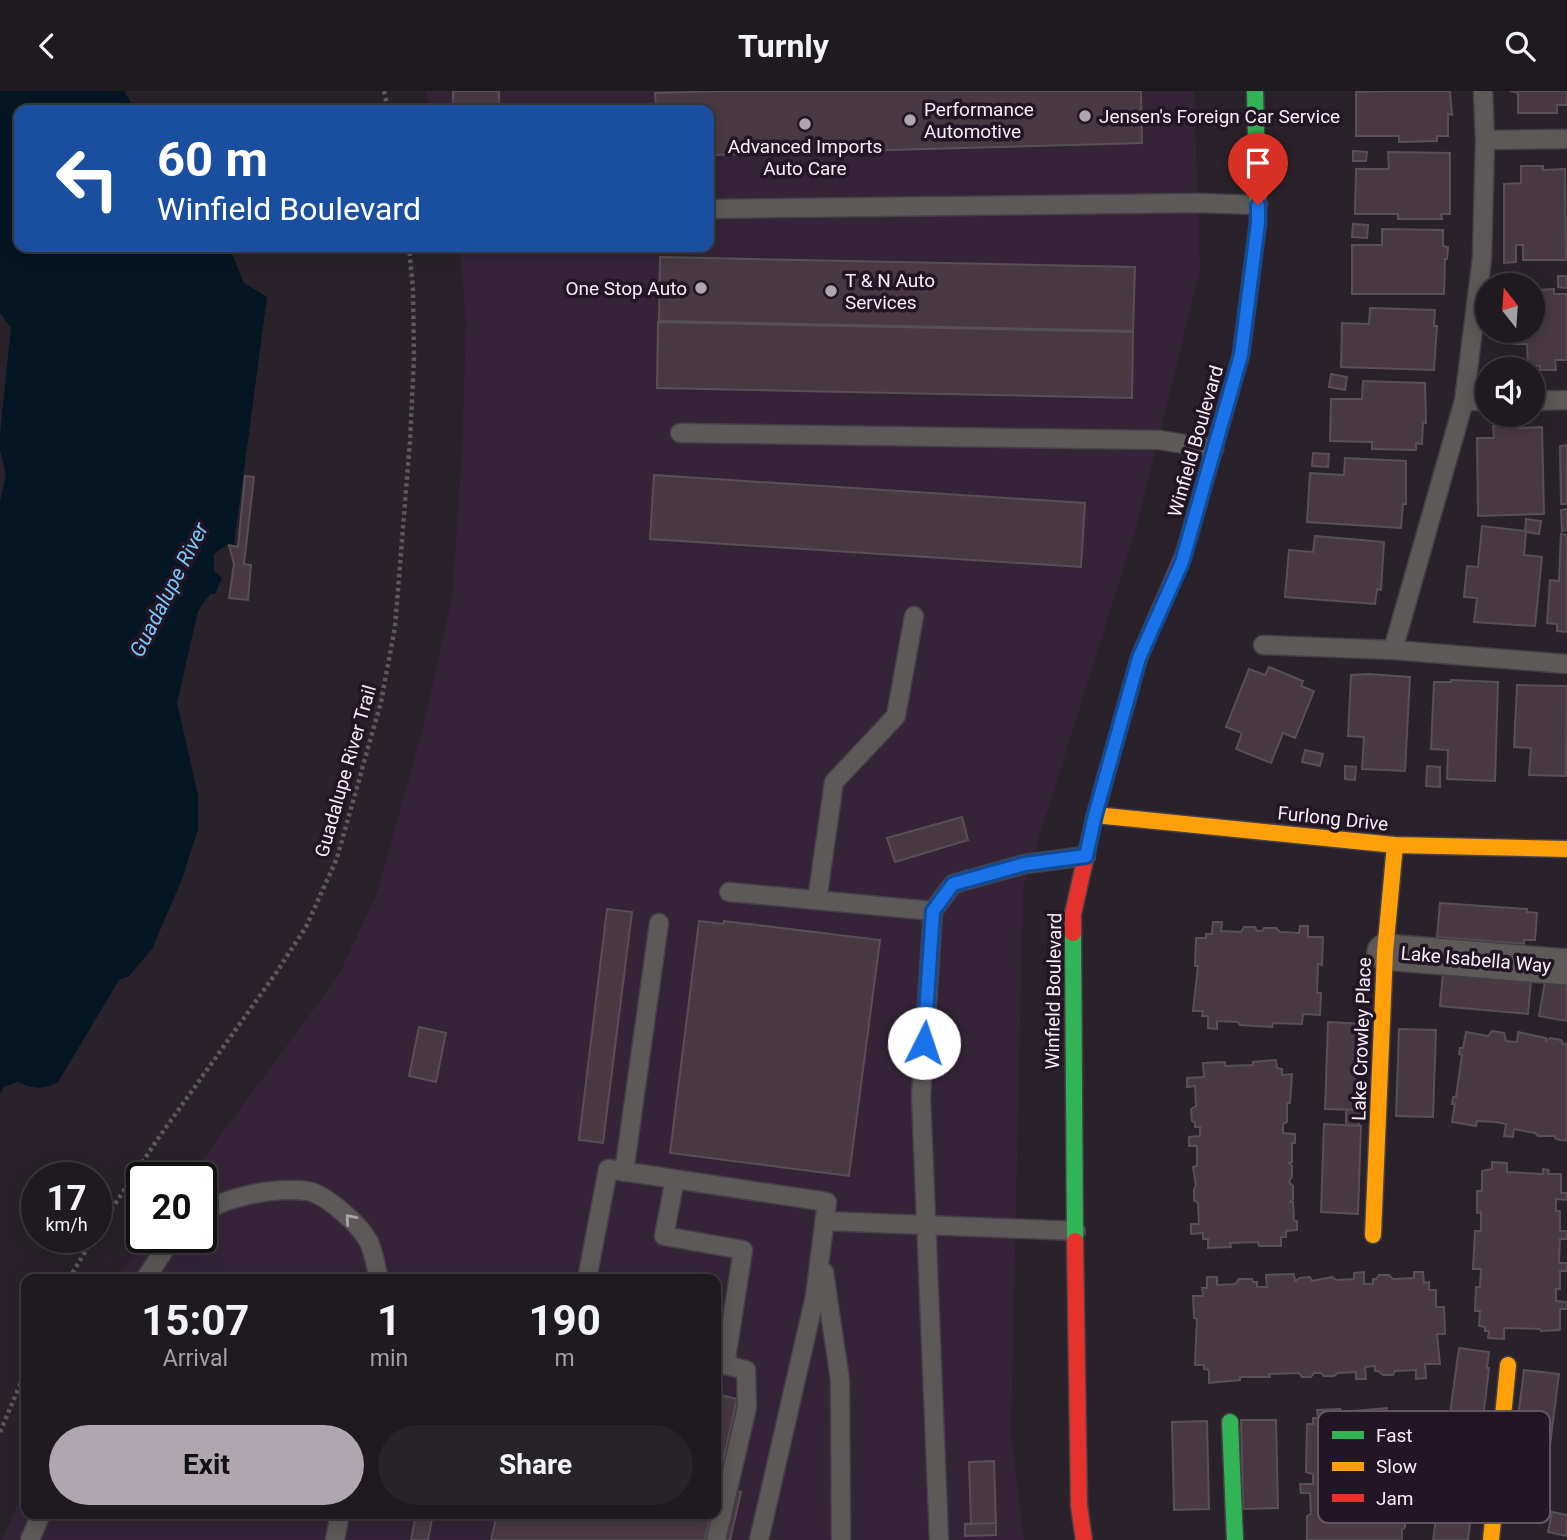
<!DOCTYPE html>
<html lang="en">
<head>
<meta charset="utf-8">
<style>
	:root { --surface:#1f1a20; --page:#272329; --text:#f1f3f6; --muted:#a1a1a5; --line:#3c383e; --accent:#afa6b0 }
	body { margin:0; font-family:Roboto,sans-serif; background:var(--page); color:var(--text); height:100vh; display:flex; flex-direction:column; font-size:26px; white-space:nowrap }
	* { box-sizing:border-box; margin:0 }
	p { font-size:23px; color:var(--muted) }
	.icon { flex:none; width:38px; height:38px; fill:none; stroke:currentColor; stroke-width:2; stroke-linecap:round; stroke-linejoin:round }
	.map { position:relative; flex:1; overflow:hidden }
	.details { position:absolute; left:21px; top:1183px; width:700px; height:245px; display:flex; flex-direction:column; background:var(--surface); border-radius:14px; box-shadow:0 4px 18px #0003,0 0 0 2px var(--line) }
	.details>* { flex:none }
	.hud { position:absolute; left:14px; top:14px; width:700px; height:147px; border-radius:14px; box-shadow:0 4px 18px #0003,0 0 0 2px var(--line); background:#1a4fa0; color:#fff; overflow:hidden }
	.needle { width:46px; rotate:343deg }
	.fabs { position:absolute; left:1475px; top:182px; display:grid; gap:14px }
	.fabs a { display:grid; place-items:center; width:70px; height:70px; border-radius:50%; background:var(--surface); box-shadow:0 4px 18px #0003,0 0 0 2px var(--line); font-size:35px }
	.speed { position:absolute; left:21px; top:1071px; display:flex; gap:14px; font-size:35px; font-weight:700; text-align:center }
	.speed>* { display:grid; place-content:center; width:91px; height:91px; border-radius:50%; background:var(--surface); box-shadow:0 4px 18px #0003,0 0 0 2px var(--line); line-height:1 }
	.speed small { font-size:18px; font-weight:400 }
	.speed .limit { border:4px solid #111; border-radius:10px; background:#fff; color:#111 }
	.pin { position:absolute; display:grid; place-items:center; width:60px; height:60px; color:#fff; margin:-72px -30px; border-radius:50% 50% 50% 0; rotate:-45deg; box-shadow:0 0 7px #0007 }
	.pin .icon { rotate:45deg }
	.me { position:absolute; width:77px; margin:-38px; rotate:4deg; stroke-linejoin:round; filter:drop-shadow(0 0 5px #0008) }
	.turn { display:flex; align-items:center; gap:24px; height:147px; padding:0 28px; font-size:32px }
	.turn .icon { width:91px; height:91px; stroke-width:2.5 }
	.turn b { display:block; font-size:49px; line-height:60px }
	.eta { display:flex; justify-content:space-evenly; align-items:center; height:119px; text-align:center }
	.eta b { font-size:42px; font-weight:700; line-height:49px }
	.action { display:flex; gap:14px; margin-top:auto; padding:14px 28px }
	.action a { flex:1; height:80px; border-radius:42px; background:var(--accent); color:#111; font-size:28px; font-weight:700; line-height:80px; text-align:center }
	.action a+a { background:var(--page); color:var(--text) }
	header { display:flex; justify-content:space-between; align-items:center; height:91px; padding:0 28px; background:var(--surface); font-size:32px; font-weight:700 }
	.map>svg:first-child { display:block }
	.built { fill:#352438 }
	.water { fill:#041524 }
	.building { fill:#493943; stroke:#585056; stroke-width:2 }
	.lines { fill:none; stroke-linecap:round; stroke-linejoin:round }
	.lane-casing { stroke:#453f46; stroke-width:21 }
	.street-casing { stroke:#453f46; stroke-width:38 }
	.fast-casing { stroke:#453f46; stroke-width:19 }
	.slow-casing { stroke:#453f46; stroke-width:19 }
	.jam-casing { stroke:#453f46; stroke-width:19 }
	.path { stroke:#5d585a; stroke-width:4.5; stroke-dasharray:3.5 3.5; stroke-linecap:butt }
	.lane { stroke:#5d5958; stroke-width:18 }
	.street { stroke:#5d5958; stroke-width:35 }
	.fast { stroke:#30b455; stroke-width:16 }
	.slow { stroke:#ff9f0a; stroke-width:16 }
	.jam { stroke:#e5322d; stroke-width:16 }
	.oneway { stroke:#aaa3a8 }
	.route-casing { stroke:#114b97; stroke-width:18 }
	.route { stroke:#1a73e8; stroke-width:12 }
	.poi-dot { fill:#afa6b0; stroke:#221524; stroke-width:2.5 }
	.labels { text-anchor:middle; stroke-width:7; stroke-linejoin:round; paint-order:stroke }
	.poi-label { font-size:19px; fill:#f7edf8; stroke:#221524; text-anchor:start }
	.street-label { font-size:19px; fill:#f7edf8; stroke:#221524 }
	.water-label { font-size:21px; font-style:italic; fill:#79c9ff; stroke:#221524 }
	.key { fill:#221524; stroke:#625664; stroke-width:2 }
	.key-label { font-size:19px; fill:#f7edf8 }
</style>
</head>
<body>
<header><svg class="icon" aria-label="back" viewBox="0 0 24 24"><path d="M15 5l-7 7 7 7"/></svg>Turnly<svg class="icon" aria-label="search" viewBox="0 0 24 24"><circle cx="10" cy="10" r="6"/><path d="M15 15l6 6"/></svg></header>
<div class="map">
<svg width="1567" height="1449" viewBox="0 0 1567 1449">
	<rect width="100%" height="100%" fill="#29222a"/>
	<path class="built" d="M425,0H1194L1200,179L1137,434L1023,798L1011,1342L1024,1449H2L26,1393V1423H716V1188H117L147,1146H201V1087H189L339,884L377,802L423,637L452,506L462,363L466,232L460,156H709V19H430Z"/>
	<path class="water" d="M0,0H124L135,19H19V156H229L244,192L267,206L234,454H226L214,463V480L222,487L215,503H210L198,520L177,612L198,704V738L182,788L152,858L129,885L119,889L58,991C43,999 34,998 18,991L4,996L0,1002V410L6,384L0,359V343L11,237L0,222Z"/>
	<path class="building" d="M453,0H499V19H453Z
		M719,0H1141L1142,52L709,64V19H656L655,2Z
		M1384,0H1450L1452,24L1448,23V45H1437V50L1399,51V45H1356V1Z
		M1510,0H1567V14H1557V22H1518V2Z
		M1353,60L1367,61L1366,70H1353Z
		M1388,61L1450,62V123H1441L1442,128H1398V123H1355L1356,78H1389Z
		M1521,75H1543V79L1565,78L1566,169H1523V154H1516V171L1504,172V93L1521,92Z
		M1353,133L1368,134L1367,147L1352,146Z
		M1382,138L1443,139V155L1448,156L1447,168H1445L1444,203H1352V154H1382Z
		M660,166L1135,176L1133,240L659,230Z
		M1558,185H1567V197L1558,196Z
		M1554,198V203H1567V269H1555L1556,279H1540V275H1528L1527,253H1514L1513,240H1533V203H1537V199Z
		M1370,217L1435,219L1434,235H1437L1434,279L1341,276L1342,232L1369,233Z
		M658,231L1133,241L1132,307L657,297Z
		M1331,283L1347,286L1345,299L1329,296Z
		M1363,290L1425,292L1426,332L1423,331L1422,353L1416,352V359L1372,358V351L1330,350L1331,308H1362Z
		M1518,334V337L1542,336L1544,423L1478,425L1477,347H1494L1493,335Z
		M1567,354V413H1561L1560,355Z
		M1313,362L1329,363L1328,376L1312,375Z
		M1345,367L1406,370V413H1403L1401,437L1307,431L1310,382L1344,384Z
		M654,384L1085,412L1081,476L650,448Z
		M245,385L254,386L244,473L251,474L248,509L229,507L234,473L229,454L238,456Z
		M1567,418V439L1562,440L1561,419Z
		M1526,428L1541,430L1539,443L1526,441L1524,464L1542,466L1535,535L1474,531L1477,507L1464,506L1467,475L1478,476L1482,435L1525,440Z
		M1561,443L1567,444V541L1557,540V533L1547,532L1550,489L1559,490Z
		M1315,445L1384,451L1381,499L1377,498L1375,513L1285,506L1289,459L1313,461Z
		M1269,576L1303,590L1301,595L1314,600L1295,647L1283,642L1271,672L1236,658L1242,642L1226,636L1249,578L1265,584Z
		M1368,583L1410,586L1405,680L1362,678L1364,646L1348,645L1351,584Z
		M1451,589L1498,591L1495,690L1447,688L1448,659L1431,658L1434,591H1451Z
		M1517,594L1567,595L1566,685L1529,684L1531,657L1514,656Z
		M1305,659L1323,663L1320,675L1302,671Z
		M1345,675L1356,676L1355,689L1345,688Z
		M1427,675L1440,676V696L1426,695Z
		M962,726L968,749L895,771L887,747Z
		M1440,812L1527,818V821L1537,822L1535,849H1524V853L1437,846Z
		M607,818L632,821L603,1052L579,1049Z
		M699,830L723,833L724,830L880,849L849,1085L670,1062Z
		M1213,831H1222L1221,840L1241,841L1244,836H1255L1257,840H1262L1264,837H1276L1280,841L1299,842L1300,835H1308V846H1323L1322,874L1318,873L1317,902H1321L1320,924L1303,923L1302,933L1273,932L1272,936L1240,934L1238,931L1217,930V938L1208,937V925H1202L1203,920H1193L1198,875H1195L1196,847H1206V843H1212Z
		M1443,881L1531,888L1528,923L1440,915Z
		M1545,891L1567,894V930L1539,925Z
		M1328,931L1365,933L1360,1019L1325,1018Z
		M419,936L446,942L436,991L409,985Z
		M1399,938L1436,939L1433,1026L1396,1025Z
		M1492,940L1504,942L1506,950L1517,951L1518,941L1546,947V950L1550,947L1561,949L1563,953H1567V1050L1556,1048L1554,1045H1538L1535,1042L1514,1038L1513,1046L1504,1045L1506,1033L1496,1031L1477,1030L1476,1035L1452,1031L1455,1013H1452L1453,1006H1456L1462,964L1459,963L1460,957H1463L1466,941L1488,945Z
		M1276,969L1277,977L1282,978V984L1292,983L1290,1012H1287V1031L1283,1033V1042L1295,1043V1052H1292V1071L1289,1072L1292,1075V1085L1289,1091L1293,1095V1108L1290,1111H1293L1294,1130H1297V1139L1286,1140V1146H1281V1155H1259L1258,1151L1230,1152L1231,1156L1208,1157V1148H1203V1142L1191,1143V1133H1199L1198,1112L1194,1109V1098L1196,1095L1193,1076L1197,1075V1055H1189V1046L1200,1045V1036H1195V1032L1192,1030L1191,1018L1196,1015L1195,995L1187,996V987L1204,986L1203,972L1225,971V975L1253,974V971Z
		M1346,1019H1360L1359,1035L1346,1034Z
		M1324,1033L1361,1035L1358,1123L1321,1121Z
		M1492,1071L1507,1072V1081L1543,1083V1078L1549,1079L1548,1083H1561V1102H1567V1109L1556,1108V1120H1560V1140H1567V1148H1560L1559,1172H1567V1180H1560V1198H1556V1210L1567,1211V1218H1560V1239L1541,1240L1540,1238L1504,1237V1248L1488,1247L1489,1240H1485V1236L1479,1235L1480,1220H1475L1476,1196H1480L1481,1178H1473L1475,1140H1481V1121L1477,1122V1100H1482V1080L1492,1078Z
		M1364,1181V1193H1373V1188H1376L1379,1184H1389L1393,1188L1414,1187V1181H1423L1424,1192L1429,1191V1199H1436V1216H1444L1445,1243H1437L1440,1273H1425L1426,1287L1416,1288V1279L1395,1280L1393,1284H1383L1378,1280H1375V1275L1365,1276L1366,1288H1356V1281L1338,1282L1334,1285H1324L1321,1282H1314L1311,1286H1302L1299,1282L1269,1283L1270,1286H1240V1289L1209,1292V1279L1204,1278V1274H1195L1197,1228L1194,1227L1193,1205H1203L1202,1197H1207V1186H1217V1194L1235,1193L1239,1188H1252L1253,1191H1257V1196H1267L1266,1184L1294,1183L1295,1190L1300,1187L1310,1186L1312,1190L1332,1186L1336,1189L1354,1188V1182Z
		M1459,1257L1489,1261L1487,1277H1489L1479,1363L1445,1358Z
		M1524,1279L1559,1283L1548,1370L1513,1366Z
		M716,1303L737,1308L716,1401Z
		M1387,1317L1388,1333H1397L1398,1357L1404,1364L1401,1380H1396V1390H1407V1399L1404,1400V1418H1400L1405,1421V1436L1402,1439V1449H1307V1425L1311,1423L1310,1402H1301L1300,1393H1313V1383L1306,1381L1307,1333H1313V1327H1318L1317,1319L1340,1318L1341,1321Z
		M1241,1329H1276L1278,1417L1243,1418Z
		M1207,1330L1209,1418L1174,1419L1172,1331Z
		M994,1370L996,1432L971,1433L969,1371Z
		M1443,1381L1476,1385L1468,1449H1433Z
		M717,1396L741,1401L730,1449H705L711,1423H716Z
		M1552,1421L1567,1424V1445L1548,1441Z
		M416,1423H433L428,1449H411Z
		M497,1423H711L705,1449H491Z
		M996,1432V1444L965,1445V1433Z"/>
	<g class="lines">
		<defs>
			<path id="lane" d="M1485,49L1567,48
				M709,118L1198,112L1258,114
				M1464,310H1488
				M1533,310L1567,309
				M680,342L1160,349L1214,358
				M1263,554L1393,559L1567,573
				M1393,559L1464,310L1482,167L1485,49L1483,0
				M729,801L933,820L921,1005L939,1449
				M817,809L834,691L896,625L914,525
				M933,820L953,793L1025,773L1086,765
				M624,1081L659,832
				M675,1088L664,1145L743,1159L725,1274L716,1272
				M201,1123C226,1105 276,1096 307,1100C326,1103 360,1134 369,1151C374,1162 376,1177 379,1188
				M825,1130L1076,1140
				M824,1181L840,1289L841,1449
				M145,1188L173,1146
				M587,1188L608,1078L827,1111L815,1205L759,1449
				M30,1449L41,1423
				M335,1449L340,1423
				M716,1449L747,1316L746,1279L725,1274"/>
			<path id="street" d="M1385,861L1567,876"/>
			<path id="fast" d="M1184,463L1241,264L1258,132L1255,0
				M1073,842L1075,1150
				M1230,1331L1235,1449"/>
			<path id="slow" d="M1095,724L1395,754L1567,758
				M1373,1144L1385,861L1395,754
				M1491,1449L1508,1274"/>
			<path id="jam" d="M1073,842V823L1095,724L1139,567L1184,463
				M1075,1150L1079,1415L1084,1449"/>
		</defs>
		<use href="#lane" class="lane-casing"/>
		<use href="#street" class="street-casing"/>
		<use href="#fast" class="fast-casing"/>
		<use href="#slow" class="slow-casing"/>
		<use href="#jam" class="jam-casing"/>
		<path class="path" d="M384,0L388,19
			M96,1142L157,1049L276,882L306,836L337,767L381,611L395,536L410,350L414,267L413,198L409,156
			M69,1188L94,1146
			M0,1341L26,1280"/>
		<use href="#lane" class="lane"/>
		<use href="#street" class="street"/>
		<use href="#fast" class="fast"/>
		<use href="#slow" class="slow"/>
		<use href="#jam" class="jam"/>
	</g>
	<defs><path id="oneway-chevron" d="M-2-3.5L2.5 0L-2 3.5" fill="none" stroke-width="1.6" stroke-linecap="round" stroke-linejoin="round" transform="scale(1.75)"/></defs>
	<use class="oneway" href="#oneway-chevron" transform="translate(350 1128) rotate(-131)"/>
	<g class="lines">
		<defs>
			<path id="route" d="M924,952L933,820L953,793L1025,773L1086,765L1095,724L1139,567L1182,471L1241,264L1258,132V114"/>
		</defs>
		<use href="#route" class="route-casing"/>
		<use href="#route" class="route"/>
	</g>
	<g class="poi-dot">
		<circle cx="1085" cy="25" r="7"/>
		<circle cx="910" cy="29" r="7"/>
		<circle cx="805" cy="33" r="7"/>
		<circle cx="701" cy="197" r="7"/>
		<circle cx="831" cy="200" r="7"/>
	</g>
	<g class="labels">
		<g class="poi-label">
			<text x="924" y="25">Performance<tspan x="924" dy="22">Automotive</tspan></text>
			<text x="1099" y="32">Jensen's Foreign Car Service</text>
			<text x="805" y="62" text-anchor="middle">Advanced Imports<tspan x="805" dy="22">Auto Care</tspan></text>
			<text x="845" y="196">T &amp; N Auto<tspan x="845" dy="22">Services</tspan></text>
			<text x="687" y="204" text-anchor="end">One Stop Auto</text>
		</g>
		<g class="street-label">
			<text transform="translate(1195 350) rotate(-74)" y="7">Winfield Boulevard</text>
			<text transform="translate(345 680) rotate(-74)" y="7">Guadalupe River Trail</text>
			<text transform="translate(1333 727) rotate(6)" y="7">Furlong Drive</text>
			<text transform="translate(1476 868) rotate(5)" y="7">Lake Isabella Way</text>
			<text transform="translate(1053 900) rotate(-89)" y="7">Winfield Boulevard</text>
			<text transform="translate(1361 948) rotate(-88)" y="7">Lake Crowley Place</text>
		</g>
		<g class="water-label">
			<text transform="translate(169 499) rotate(-63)" y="7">Guadalupe River</text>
		</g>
	</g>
	<rect x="1318" y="1320" width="232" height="112" rx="10" class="key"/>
	<rect x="1332" y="1340" width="32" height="8" fill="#30b455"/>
	<rect x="1332" y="1371" width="32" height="9" fill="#ff9f0a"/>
	<rect x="1332" y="1403" width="32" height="8" fill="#e5322d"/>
	<g class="key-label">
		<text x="1376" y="1351">Fast</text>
		<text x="1376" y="1382">Slow</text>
		<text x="1376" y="1414">Jam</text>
	</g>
</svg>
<div class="fabs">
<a><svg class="needle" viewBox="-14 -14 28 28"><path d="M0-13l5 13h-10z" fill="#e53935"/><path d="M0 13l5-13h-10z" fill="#a1a1a5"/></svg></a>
<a><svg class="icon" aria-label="sound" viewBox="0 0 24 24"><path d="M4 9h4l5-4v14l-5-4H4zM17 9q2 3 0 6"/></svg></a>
</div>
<div class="speed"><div>17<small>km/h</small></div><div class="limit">20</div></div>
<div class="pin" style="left:1258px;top:114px;background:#d93025"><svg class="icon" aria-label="arrive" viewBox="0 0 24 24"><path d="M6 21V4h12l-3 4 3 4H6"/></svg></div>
<svg class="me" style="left:924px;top:952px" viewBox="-20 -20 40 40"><circle r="19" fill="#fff"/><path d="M0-13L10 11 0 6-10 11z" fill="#1a73e8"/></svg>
<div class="hud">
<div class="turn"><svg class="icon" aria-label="left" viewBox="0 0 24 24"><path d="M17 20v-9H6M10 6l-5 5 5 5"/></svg><div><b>60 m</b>Winfield Boulevard</div></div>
</div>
<section class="details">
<div class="eta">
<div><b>15:07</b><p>Arrival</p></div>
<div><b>1</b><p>min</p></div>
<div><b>190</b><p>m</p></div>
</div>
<div class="action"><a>Exit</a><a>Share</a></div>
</section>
</div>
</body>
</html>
